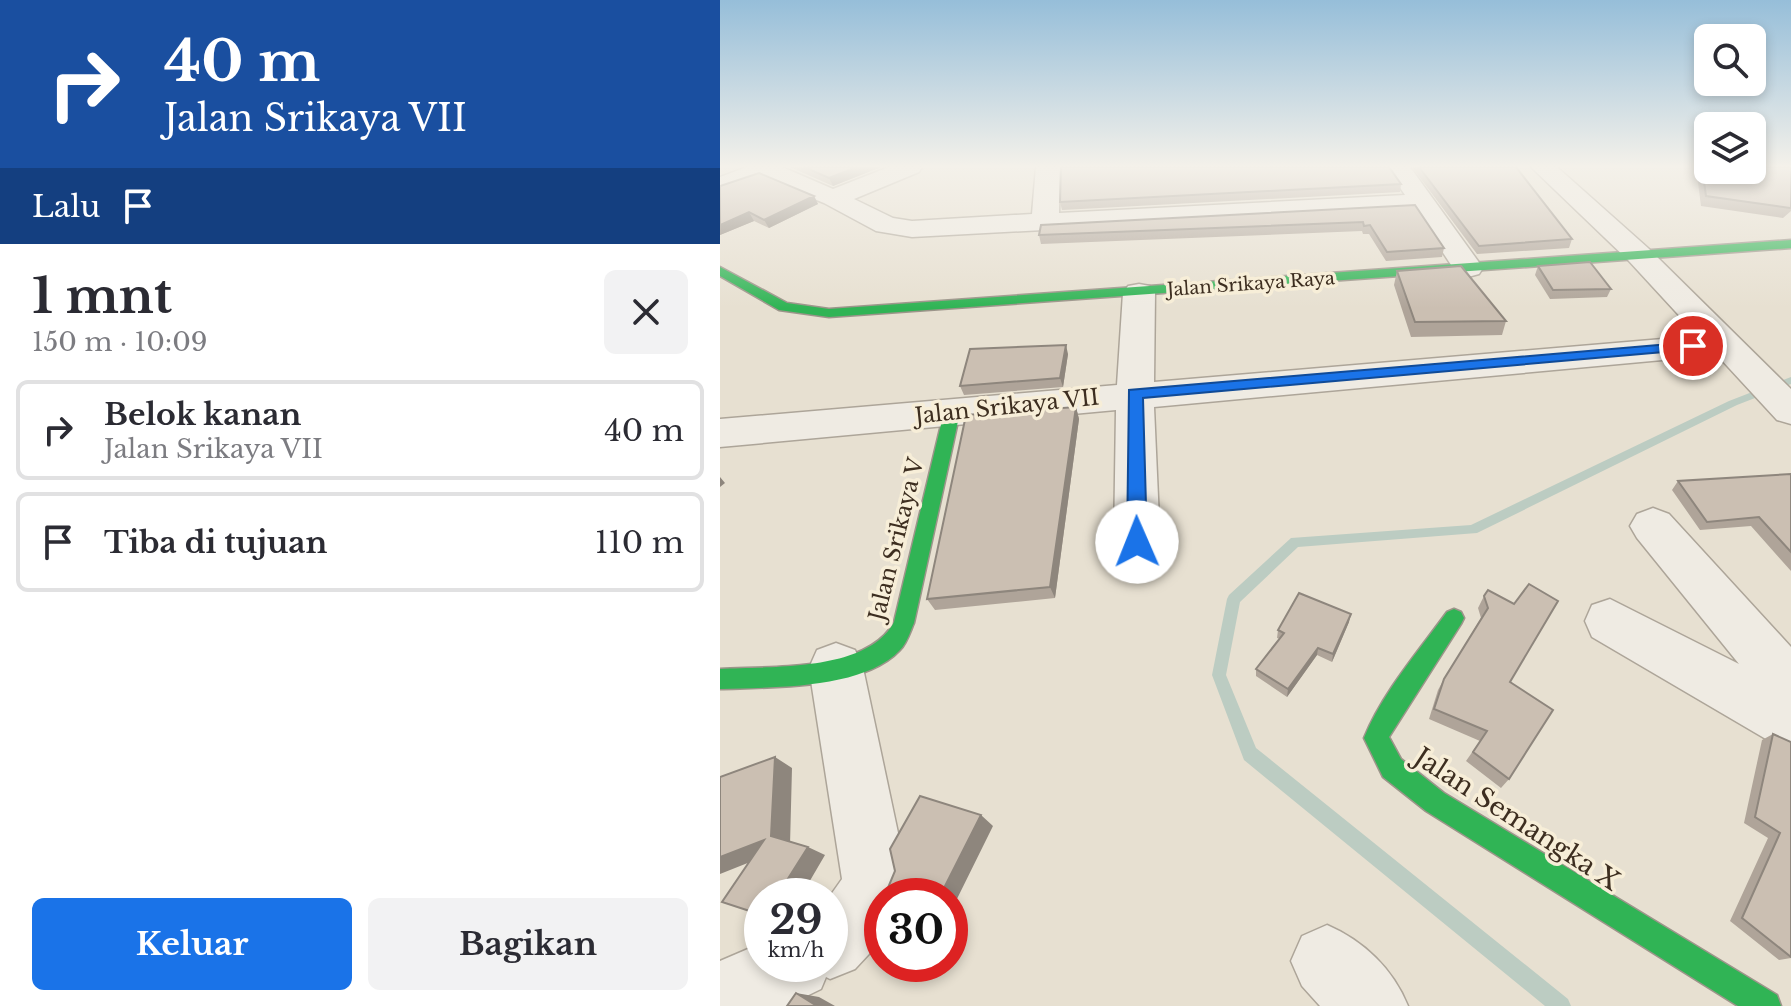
<!DOCTYPE html>
<html lang="id">
<head>
<meta charset="utf-8">
<style>
	:root { --surface:#fff; --page:#f2f2f3; --text:#2b2b33; --muted:#7c7c81; --line:#e1e1e2; --accent:#1a73e8 }
	body { margin:0; font-family:"Libre Baskerville",serif; background:var(--page); color:var(--text); height:100vh; display:flex; flex-direction:column; font-size:30px; white-space:nowrap }
	* { box-sizing:border-box; margin:0 }
	p { font-size:26px; color:var(--muted) }
	.icon { flex:none; width:44px; height:44px; fill:none; stroke:currentColor; stroke-width:2; stroke-linecap:round; stroke-linejoin:round }
	.map { position:relative; flex:1; overflow:hidden }
	.details { display:flex; flex-direction:column; background:var(--surface); width:720px }
	.details>* { flex:none }
	.guide { background:#1a4fa0; color:#fff; overflow:hidden }
	.fabs { position:absolute; left:974px; top:24px; display:grid; gap:16px }
	.fabs a { display:grid; place-items:center; width:72px; height:72px; border-radius:12px; background:var(--surface); box-shadow:0 4px 12px #0003; font-size:40px }
	.speed { position:absolute; left:24px; top:878px; display:flex; gap:16px; font-size:40px; font-weight:700; text-align:center }
	.speed>* { display:grid; place-content:center; width:104px; height:104px; border-radius:50%; background:var(--surface); box-shadow:0 4px 12px #0003; line-height:1 }
	.speed small { font-size:20px; font-weight:400 }
	.speed .limit { border:12px solid #d22; background:#fff; color:#111 }
	.pin { position:absolute; display:grid; place-items:center; width:68px; height:68px; color:#fff; margin:-34px; border:4px solid #fff; border-radius:50%; box-shadow:0 2px 8px #0007 }
	.me { position:absolute; width:88px; margin:-44px; rotate:359deg; stroke-linejoin:round; filter:drop-shadow(0 0 6px #0008) }
	.turn { display:flex; align-items:center; gap:28px; height:168px; padding:0 32px; font-size:36px }
	.turn .icon { width:104px; height:104px; stroke-width:2.5 }
	.turn b { display:block; font-size:56px; line-height:68px }
	.then { display:flex; align-items:center; height:76px; padding:0 32px; background:#0003; gap:16px; font-size:30px }
	.round { display:grid; place-items:center; flex:none; width:84px; height:84px; border-radius:12px; background:var(--page) }
	.headline { display:flex; align-items:center; justify-content:space-between; height:136px; padding:0 32px }
	h1 { font-size:48px; font-weight:700; line-height:60px }
	.primary-button { display:flex; gap:16px; margin-top:auto; padding:16px 32px }
	.primary-button a { flex:1; height:92px; border-radius:12px; background:var(--accent); color:#fff; font-size:32px; font-weight:700; line-height:92px; text-align:center }
	.primary-button a+a { background:var(--page); color:var(--text) }
	ul { padding:0; list-style:none }
	li { display:flex; align-items:center; gap:24px; height:100px; margin:0 16px 12px; padding:0 16px; border:4px solid var(--line); border-radius:12px }
	li div { flex:1 }
	li b { display:block; font-size:30px }
	li em { font-style:normal }
	main { display:flex; flex:1; min-height:0 }
	.map>svg:first-child { display:block }
	.lines { fill:none; stroke-linecap:round; stroke-linejoin:round }
	.stream { fill:#bcccc2; fill-rule:evenodd }
	.street-casing { stroke:#ada599; stroke-width:3 }
	.fast-casing { stroke:#9c958a; stroke-width:3 }
	.street { fill:#efebe3; fill-rule:evenodd }
	.fast { fill:#30b455; fill-rule:evenodd }
	.wall { fill:#afa499 }
	.shaded-wall { fill:#8e867d }
	.building { fill:#cbbfb2; stroke:#8e867d; stroke-width:2 }
	.route { fill:#1a73e8; stroke:#114b97; stroke-width:2 }
	.labels { text-anchor:middle; stroke-width:7; stroke-linejoin:round; paint-order:stroke }
	.far-street-label { font-size:18px; fill:#3d2e20; stroke:#f7eed8 }
	.street-label { font-size:22px; fill:#3d2e20; stroke:#f7eed8 }
	.near-street-label { font-size:26px; fill:#3d2e20; stroke:#f7eed8 }
</style>
</head>
<body>
<main>
<section class="details">
<div class="guide">
<div class="turn"><svg class="icon" aria-label="right" viewBox="0 0 24 24"><path d="M7 20v-9h11M14 6l5 5-5 5"/></svg><div><b>40 m</b>Jalan Srikaya VII</div></div>
<div class="then">Lalu<svg class="icon" aria-label="arrive" viewBox="0 0 24 24"><path d="M6 21V4h12l-3 4 3 4H6"/></svg></div>
</div>
<div class="headline"><div><h1>1 mnt</h1><p>150 m · 10:09</p></div><a class="round"><svg class="icon" aria-label="close" viewBox="0 0 24 24"><path d="M6 6l12 12M18 6L6 18"/></svg></a></div>
<ul>
<li><svg class="icon" aria-label="right" viewBox="0 0 24 24"><path d="M7 20v-9h11M14 6l5 5-5 5"/></svg><div><b>Belok kanan</b><p>Jalan Srikaya VII</p></div><em>40 m</em></li>
<li><svg class="icon" aria-label="arrive" viewBox="0 0 24 24"><path d="M6 21V4h12l-3 4 3 4H6"/></svg><div><b>Tiba di tujuan</b></div><em>110 m</em></li>
</ul>
<div class="primary-button"><a>Keluar</a><a>Bagikan</a></div>
</section>
<div class="map">
<svg width="1071" height="1006" viewBox="0 0 1071 1006">
	<rect width="100%" height="100%" fill="#e7e0d1"/>
	<g class="lines">
		<path class="stream" d="M1071,377V384L1017,405L757,533L578,547L520,602L506,675L536,748L848,999L851,1006H825L524,760L492,675L507,599L509,595L571,538L751,525L1009,401Z"/>
		<defs>
			<path id="street" d="M27,167H62L113,189L169,167H202L199,172L134,199L173,218L192,221L312,214L316,167H340L339,213L685,195L666,167H690L763,268L759,274L748,277L737,274L695,210L192,237L156,231L104,203L43,178L0,193V177Z
				M811,167H837L928,248L1071,389V424L1057,420L997,355L434,407L440,542L433,555L417,560L401,555L394,542L396,410L0,447V419L397,385L403,293L408,286L419,284L430,286L435,293L434,382L978,336L908,260Z
				M933,508L949,514L1071,647V750L1051,742L872,637L865,621L872,605L890,599L1019,664L917,538L910,526L917,514Z
				M116,643L135,650L143,668L188,880L182,896H162V940L135,969L110,979L106,977L101,989L66,1006H0V961L42,943V964H110V896L122,879L89,668L97,650Z
				M607,925C644,941 673,969 688,1006H600L582,986L571,961L582,936Z"/>
			<path id="fast" d="M1071,240V248L109,317L59,310L0,276V267L67,303L109,309Z
				M232,407L240,412L194,623C190,632 187,643 180,650C143,690 50,687 0,689V669C50,666 148,672 174,622L224,412Z
				M734,609L741,612L744,618L741,624L669,737L681,759L724,793L1057,995L1061,1006H1018L706,811L663,777L644,738C663,692 698,652 727,612Z"/>
		</defs>
		<use href="#street" class="street-casing"/>
		<use href="#fast" class="fast-casing"/>
		<use href="#street" class="street"/>
		<use href="#fast" class="fast"/>
	</g>
	<path class="wall" d="M70,167H161L113,186Z
		M692,167H796L852,239L849,248L757,254Z
		M976,167H1071V211L1063,218L981,206Z
		M681,184L680,192L342,210L340,202Z
		M0,186L94,196L98,204L49,228L34,221L0,235Z
		M695,205L724,248L722,257L666,261L649,234H643L642,231L321,244L319,235Z
		M818,266L891,289L887,297L830,299L815,275Z
		M677,271L786,321L782,335L691,337L674,285Z
		M348,354L343,387L244,395L240,386Z
		M356,407L359,419L335,598L215,610L207,599Z
		M1071,474V571L1031,526L980,530L952,490L958,481Z
		M764,596L790,682L789,779L781,788L746,761L760,741L709,719L718,690L724,679L761,618L758,608Z
		M629,622L612,662L597,655L567,697L536,676V669L560,639L557,638L558,630Z
		M1053,734L1071,742V958L1059,960L1010,921L1048,838L1024,823L1042,740Z"/>
	<path class="shaded-wall" d="M137,167H161L113,186L109,178Z
		M94,196L98,204L49,228L44,220Z
		M29,212L34,221L0,235V225Z
		M346,345L348,354L343,387L340,378Z
		M356,407L359,419L335,598L330,587Z
		M0,477L5,483L0,487Z
		M631,614L629,622L612,662L613,654Z
		M598,648L597,655L567,697L568,689Z
		M55,757L72,768L70,845L51,836Z
		M261,815L273,826L230,913V896H220Z
		M44,840L63,849L0,874V857Z
		M88,847L105,855L81,896H57Z
		M76,993L99,997L115,1006H97Z"/>
	<path class="building" d="M84,167H137L109,178Z
		M341,167H669L681,184L340,202Z
		M699,167H796L852,239L759,246Z
		M982,167H988V170H1032V167H1071V207L1070,208L986,196Z
		M39,173L94,196L44,220L29,212L0,225V186Z
		M695,205L724,248L667,252L650,225L644,226L643,222L319,235L321,225Z
		M870,262L891,289L833,290L818,266Z
		M741,266L786,321L695,322L677,271Z
		M346,345L340,378L240,386L250,349Z
		M356,407L330,587L207,599L246,415Z
		M1071,474V552L1039,517L987,522L958,481Z
		M809,584L838,601L790,682L833,710L789,779L753,752L767,731L714,709L724,679L768,608L764,596L768,590L794,604Z
		M579,593L631,614L613,654L598,648L568,689L536,669L564,633L558,630Z
		M1053,734L1071,742V957L1022,918L1060,833L1035,817Z
		M55,757L51,836L88,847L57,896H42V915L2,902L44,840L0,857V777Z
		M200,796L261,815L220,896H187L167,890L175,871L170,849Z
		M76,993L97,1006H67Z"/>
	<linearGradient id="sky" x2="0" y2="1"><stop stop-color="#96bed9"/><stop offset="0.54" stop-color="#f4f1ea"/><stop offset="1" stop-color="#f4f1ea" stop-opacity="0"/></linearGradient>
	<rect width="1071" height="308" fill="url(#sky)"/>
	<path class="route" d="M973,342L981,346L978,349L423,398L427,542L424,547H410L407,542L409,390Z"/>
	<g class="labels">
		<g class="far-street-label">
			<text transform="translate(531 284) rotate(-4)" y="6">Jalan Srikaya Raya</text>
		</g>
		<g class="street-label">
			<text transform="translate(287 406) rotate(-6)" y="8">Jalan Srikaya VII</text>
			<text transform="translate(176 539) rotate(-76)" y="8">Jalan Srikaya V</text>
		</g>
		<g class="near-street-label">
			<text transform="translate(797 819) rotate(33)" y="9">Jalan Semangka X</text>
		</g>
	</g>
</svg>
<div class="fabs">
<a><svg class="icon" aria-label="search" viewBox="0 0 24 24"><circle cx="10" cy="10" r="6"/><path d="M15 15l6 6"/></svg></a>
<a><svg class="icon" aria-label="layers" viewBox="0 0 24 24"><path d="M12 4l9 5-9 5-9-5zM3 14l9 5 9-5"/></svg></a>
</div>
<div class="speed"><div>29<small>km/h</small></div><div class="limit">30</div></div>
<div class="pin" style="left:973px;top:346px;background:#d93025"><svg class="icon" aria-label="arrive" viewBox="0 0 24 24"><path d="M6 21V4h12l-3 4 3 4H6"/></svg></div>
<svg class="me" style="left:417px;top:542px" viewBox="-20 -20 40 40"><circle r="19" fill="#fff"/><path d="M0-13L10 11 0 6-10 11z" fill="#1a73e8"/></svg>
</div>
</main>
</body>
</html>
